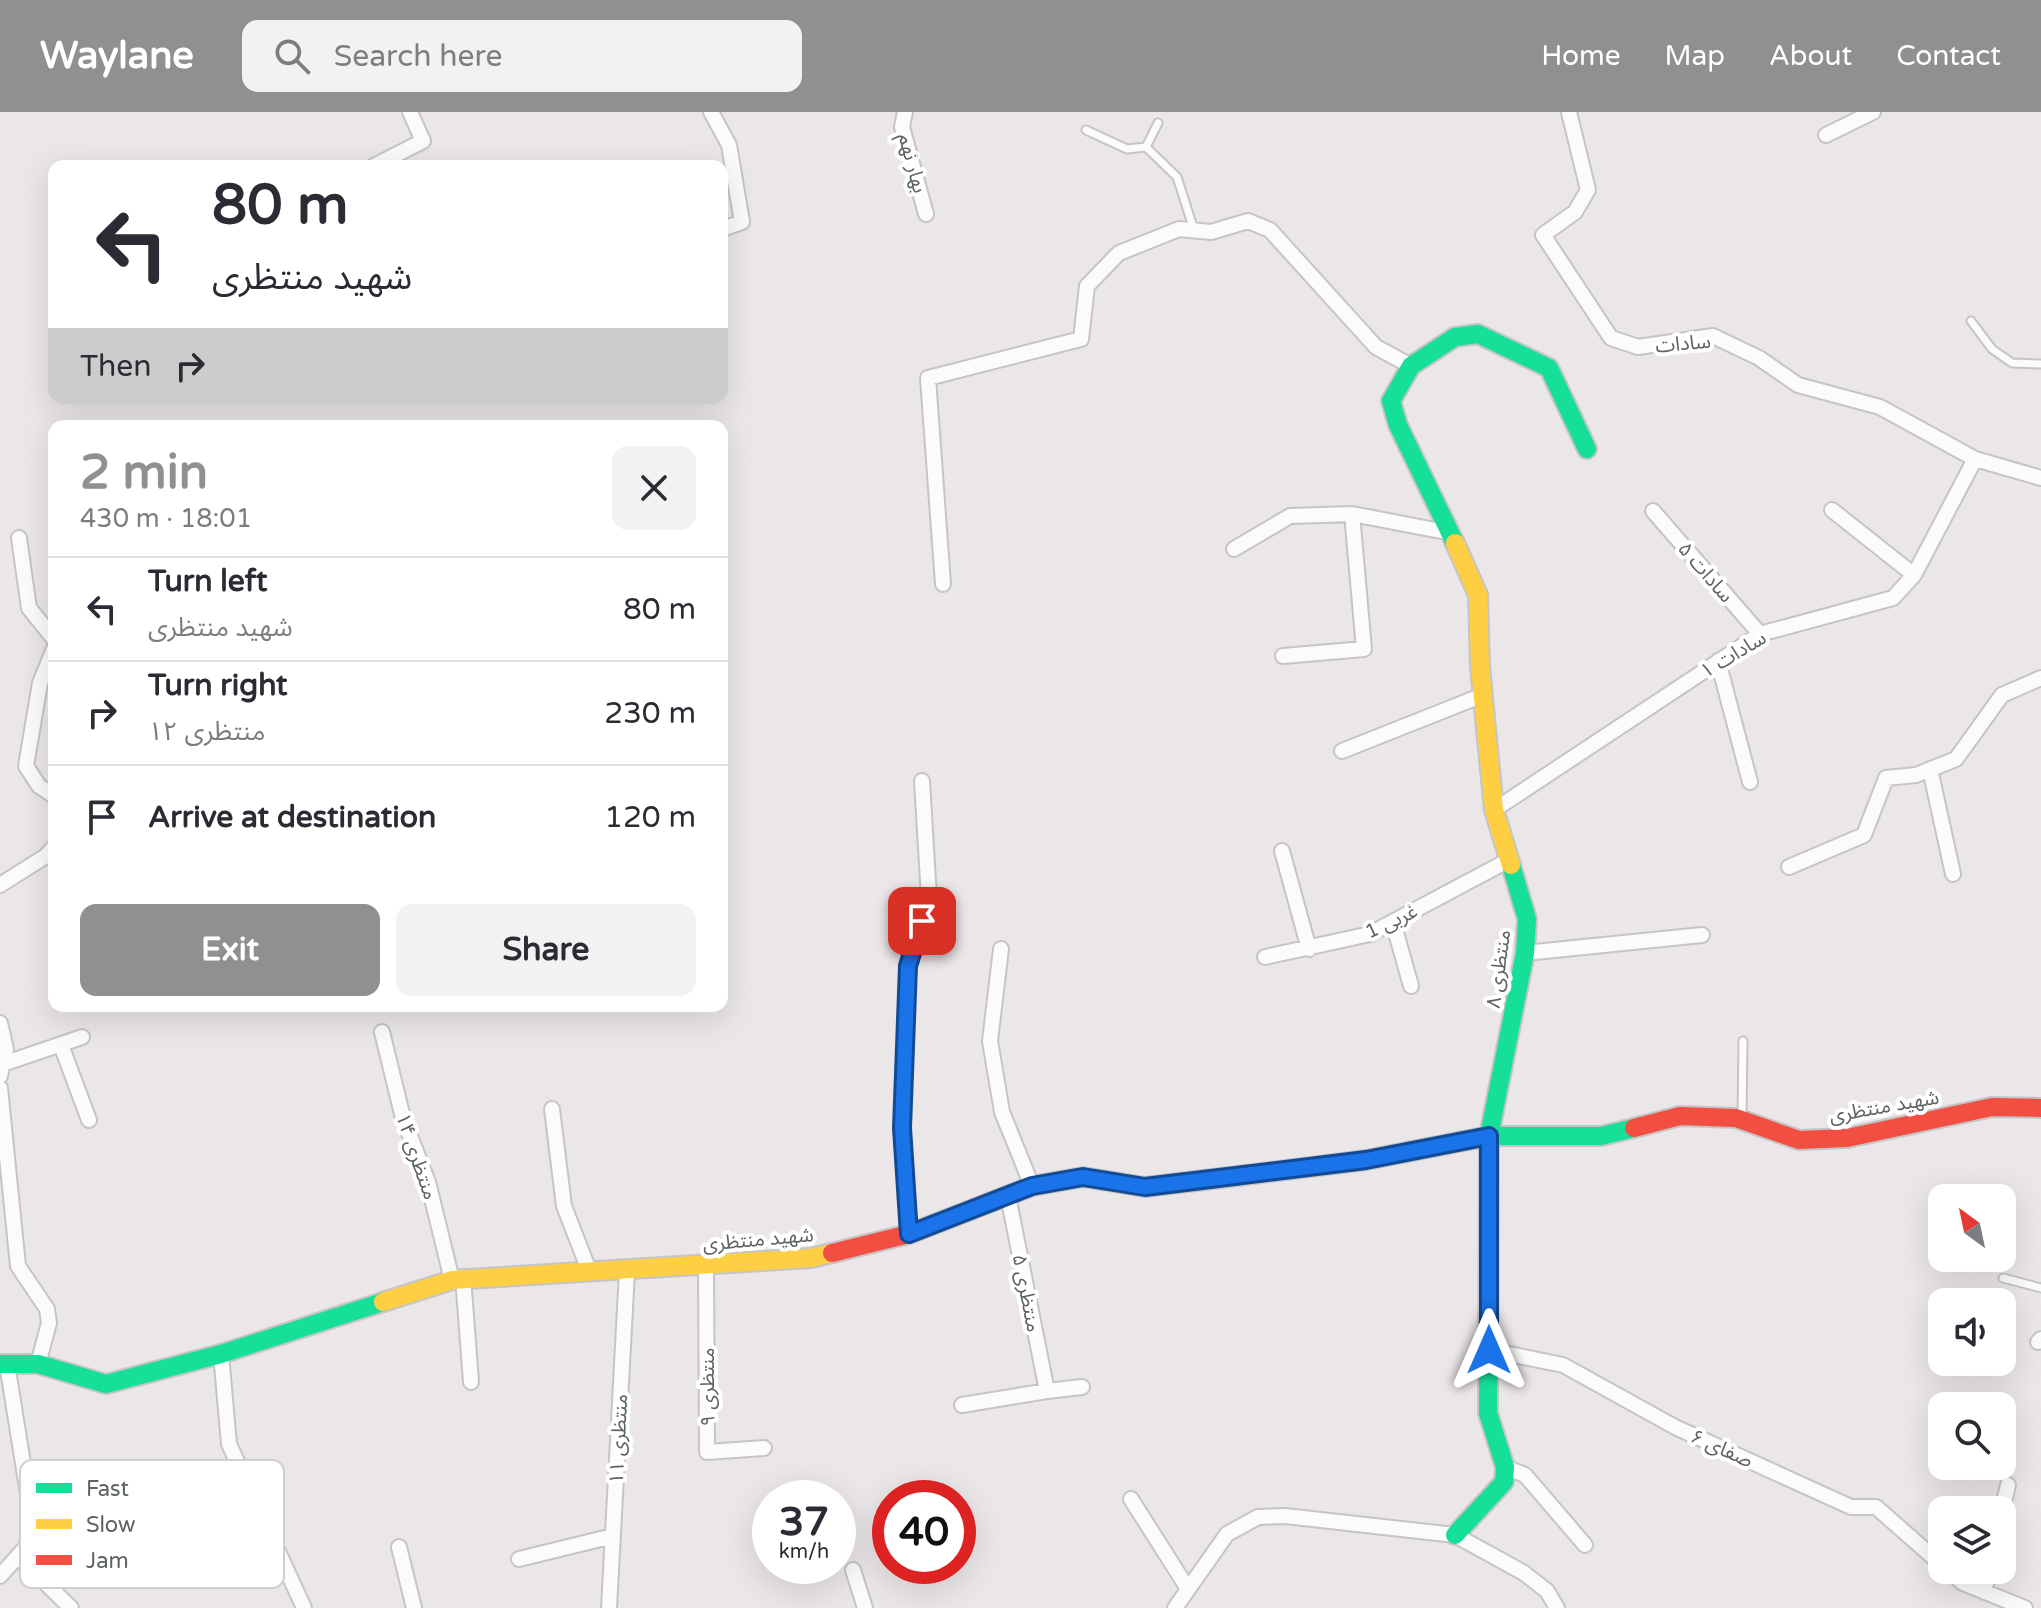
<!DOCTYPE html>
<html lang="en">
<head>
<meta charset="utf-8">
<style>
	:root { --surface:#fff; --page:#f2f2f3; --text:#2b2b33; --muted:#7c7c81; --line:#e1e1e2; --accent:#8e918f }
	body { margin:0; font-family:"Varela Round","Noto Sans Arabic",sans-serif; background:var(--page); color:var(--text); height:100vh; display:flex; flex-direction:column; font-size:30px; white-space:nowrap }
	* { box-sizing:border-box; margin:0 }
	p { font-size:26px; color:var(--muted) }
	.icon { flex:none; width:44px; height:44px; fill:none; stroke:currentColor; stroke-width:2; stroke-linecap:round; stroke-linejoin:round }
	.map { position:relative; flex:1; overflow:hidden }
	.details { position:absolute; left:48px; top:308px; width:680px; height:592px; display:flex; flex-direction:column; background:var(--surface); border-radius:16px; box-shadow:0 8px 32px #0002 }
	.details>* { flex:none }
	.guide { position:absolute; left:48px; top:48px; width:680px; height:244px; border-radius:16px; box-shadow:0 8px 32px #0002; background:#fff; color:var(--text); overflow:hidden }
	.needle { width:52px; rotate:327deg }
	.buttons { position:absolute; left:1928px; top:1072px; display:grid; gap:16px }
	.buttons a { display:grid; place-items:center; width:88px; height:88px; border-radius:16px; background:var(--surface); box-shadow:0 8px 32px #0002; font-size:40px }
	.speed { position:absolute; left:752px; top:1368px; display:flex; gap:16px; font-size:40px; font-weight:700; text-align:center }
	.speed>* { display:grid; place-content:center; width:104px; height:104px; border-radius:50%; background:var(--surface); box-shadow:0 8px 32px #0002; line-height:1 }
	.speed small { font-size:20px; font-weight:400 }
	.speed .limit { border:12px solid #d22; background:#fff; color:#111 }
	.pin { position:absolute; display:grid; place-items:center; width:68px; height:68px; color:#fff; margin:-34px; border-radius:16px; box-shadow:0 4px 12px #0006 }
	.me { position:absolute; width:88px; margin:-44px; rotate:0deg; stroke-linejoin:round; filter:drop-shadow(0 0 6px #0008) }
	.turn { display:flex; align-items:center; gap:28px; height:168px; padding:0 32px; font-size:36px }
	.turn .icon { width:104px; height:104px; stroke-width:2.5 }
	.turn b { display:block; font-size:56px; line-height:68px }
	.then { display:flex; align-items:center; height:76px; padding:0 32px; background:#0003; gap:16px; font-size:30px }
	.round { display:grid; place-items:center; flex:none; width:84px; height:84px; border-radius:16px; background:var(--page) }
	.overview { display:flex; align-items:center; justify-content:space-between; height:136px; padding:0 32px }
	h1 { font-size:48px; font-weight:800; line-height:60px; color:var(--accent) }
	.action { display:flex; gap:16px; margin-top:auto; padding:16px 32px }
	.action a { flex:1; height:92px; border-radius:16px; background:var(--accent); color:#fff; font-size:32px; font-weight:800; line-height:92px; text-align:center }
	.action a+a { background:var(--page); color:var(--text) }
	ul { padding:0; list-style:none }
	li { display:flex; align-items:center; gap:24px; height:104px; padding:0 32px; border-top:2px solid var(--line) }
	li div { flex:1 }
	li b { display:block; font-size:30px }
	li em { font-style:normal }
	header { display:flex; align-items:center; gap:48px; box-sizing:border-box; height:112px; padding:0 40px; background:var(--accent); color:#fff }
	header strong { font-size:38px }
	nav { display:flex; gap:44px; margin-inline-start:auto; font-size:28px }
	.search { width:560px; height:72px; background:var(--page); display:flex; align-items:center; gap:20px; box-sizing:border-box; padding:0 28px; border-radius:16px; color:var(--muted); font-size:30px }
	.map>svg:first-child { display:block }
	.lines { fill:none; stroke-linecap:round; stroke-linejoin:round }
	.lane-casing { stroke:#c6c5c5; stroke-width:11 }
	.street-casing { stroke:#c6c5c5; stroke-width:18 }
	.fast-casing { stroke:#c5c5c5; stroke-width:22 }
	.slow-casing { stroke:#c5c5c5; stroke-width:22 }
	.jam-casing { stroke:#c5c5c5; stroke-width:22 }
	.lane { stroke:#fcfbfb; stroke-width:7 }
	.street { stroke:#fcfbfb; stroke-width:14 }
	.fast { stroke:#16e098; stroke-width:18 }
	.slow { stroke:#ffcf43; stroke-width:18 }
	.jam { stroke:#f24e42; stroke-width:18 }
	.route-casing { stroke:#114b97; stroke-width:20 }
	.route { stroke:#1a73e8; stroke-width:14 }
	.labels { text-anchor:middle; stroke-width:8; stroke-linejoin:round; paint-order:stroke }
	.street-label { font-size:20px; fill:#5c6360; stroke:#fff }
	.key { fill:#fff; stroke:#ced0cf; stroke-width:2 }
	.key-label { font-size:22px; fill:#5c6360 }
</style>
</head>
<body>
<header>
<strong>Waylane</strong>
<div class="search"><svg class="icon" aria-label="search" viewBox="0 0 24 24"><circle cx="10" cy="10" r="6"/><path d="M15 15l6 6"/></svg>Search here</div>
<nav><a>Home</a><a>Map</a><a>About</a><a>Contact</a></nav>
</header>
<div class="map">
<svg width="2041" height="1496" viewBox="0 0 2041 1496">
	<rect width="100%" height="100%" fill="#ebe6e7"/>
	<g class="lines">
		<defs>
			<path id="lane" d="M1158,11L1146,35L1177,65L1194,118
				M1086,18L1127,37L1146,35
				M1971,209L1992,237L2012,251L2041,252
				M1742,1006L1743,929
				M2003,1166L2041,1176"/>
			<path id="street" d="M711,0L729,33L742,110L722,117
				M905,0L902,15L926,102
				M1569,0L1588,78L1575,100L1543,123L1611,226L1638,235L1713,224L1759,246L1798,273L1880,295L1975,347L2041,366
				M1826,23L1873,0
				M374,54L423,29L410,0
				M1832,398L1914,463
				M1653,399L1760,522
				M19,426L29,496L54,527
				M1234,437L1290,404L1352,402L1451,421
				M943,472L928,266L1081,227L1087,174L1119,141L1179,117L1211,120L1248,109L1270,118L1376,235L1411,254
				M54,537L40,571L26,654L39,674L54,684
				M1283,544L1364,537L1352,402
				M1718,549L1750,670
				M1342,639L1483,583
				M1930,657L1953,762
				M1494,698L1760,522L1893,486L1914,463L1975,347
				M1282,739L1309,837
				M1789,755L1864,723L1886,666L1916,663L1956,647L2002,583L2041,566
				M0,773L46,744L54,735
				M1393,810L1411,874
				M1001,837L990,929L1002,1000L1032,1074
				M1525,841L1702,823
				M1265,845L1370,822L1509,748
				M0,911L6,937L0,964
				M382,920L403,1006L428,1070L452,1168
				M61,933L89,1008
				M3,952L82,925
				M0,976L18,1154L47,1197L49,1211L38,1252
				M552,997L564,1094L590,1161
				M1008,1084L1047,1279
				M909,1122L902,1016L908,854L929,786L922,669
				M706,1153L707,1340L764,1336
				M463,1165L471,1270
				M2038,1230L2041,1227
				M1489,1238L1563,1253L1675,1315L1851,1395H1876L1942,1453
				M221,1242L229,1332L304,1496
				M962,1293L1047,1279L1082,1275
				M1505,1355L1525,1363L1585,1433
				M1131,1387L1188,1477
				M2002,1398L2008,1373
				M399,1435L414,1496
				M18,1444L71,1496
				M519,1447L613,1424
				M853,1458L865,1496
				M1948,1458L1963,1471L2025,1496
				M0,1464L27,1434L31,1401L7,1252
				M1984,1480L1989,1458
				M609,1496L627,1159
				M1175,1496L1227,1422L1258,1405L1285,1404L1455,1423L1524,1461L1547,1479L1557,1496"/>
			<path id="fast" d="M1455,431L1398,313L1391,289L1411,254L1455,225L1478,222L1549,256L1587,337
				M1238,1064L1366,1048L1489,1024H1601L1634,1016
				M0,1252H38L106,1272L221,1242L383,1190
				M1455,1423L1504,1370L1505,1355L1488,1301L1489,1024L1525,841L1527,807L1511,753"/>
			<path id="slow" d="M1455,431L1478,483L1480,555L1494,698L1511,753
				M383,1190L452,1168L811,1146L832,1141"/>
			<path id="jam" d="M1634,1016L1680,1004L1736,1006L1799,1028L1847,1026L1992,995L2041,996
				M832,1141L909,1122L1032,1074L1083,1065L1145,1075L1238,1064"/>
		</defs>
		<use href="#lane" class="lane-casing"/>
		<use href="#street" class="street-casing"/>
		<use href="#fast" class="fast-casing"/>
		<use href="#slow" class="slow-casing"/>
		<use href="#jam" class="jam-casing"/>
		<use href="#lane" class="lane"/>
		<use href="#street" class="street"/>
		<use href="#fast" class="fast"/>
		<use href="#slow" class="slow"/>
		<use href="#jam" class="jam"/>
	</g>
	<g class="lines">
		<defs>
			<path id="route" d="M922,809L908,854L902,1016L909,1122L1032,1074L1083,1065L1145,1075L1366,1048L1489,1024V1238"/>
		</defs>
		<use href="#route" class="route-casing"/>
		<use href="#route" class="route"/>
	</g>
	<g class="labels">
		<g class="street-label">
			<text transform="translate(913 51) rotate(75)" y="7">بهار نهم</text>
			<text transform="translate(1683 231) rotate(-5)" y="7">سادات</text>
			<text transform="translate(1706 460) rotate(49)" y="7">سادات ۵</text>
			<text transform="translate(1733 542) rotate(-31)" y="7">سادات ۱</text>
			<text transform="translate(1391 809) rotate(-25)" y="7">غربی 1</text>
			<text transform="translate(1498 857) rotate(-82)" y="7">منتظری ۸</text>
			<text transform="translate(1884 994) rotate(-10)" y="7">شهید منتظری</text>
			<text transform="translate(417 1044) rotate(71)" y="7">منتظری ۱۴</text>
			<text transform="translate(758 1127) rotate(-5)" y="7">شهید منتظری</text>
			<text transform="translate(1027 1181) rotate(79)" y="7">منتظری ۵</text>
			<text transform="translate(707 1275) rotate(-90)" y="7">منتظری ۹</text>
			<text transform="translate(618 1327) rotate(-87)" y="7">منتظری ۱۱</text>
			<text transform="translate(1722 1336) rotate(24)" y="7">صفای ۶</text>
		</g>
	</g>
	<rect x="20" y="1348" width="264" height="128" rx="12" class="key"/>
	<rect x="36" y="1371" width="36" height="10" fill="#16e098"/>
	<rect x="36" y="1407" width="36" height="10" fill="#ffcf43"/>
	<rect x="36" y="1443" width="36" height="10" fill="#f24e42"/>
	<g class="key-label">
		<text x="86" y="1384">Fast</text>
		<text x="86" y="1420">Slow</text>
		<text x="86" y="1456">Jam</text>
	</g>
</svg>
<div class="buttons">
<a><svg class="needle" viewBox="-14 -14 28 28"><path d="M0-13l5 13h-10z" fill="#e53935"/><path d="M0 13l5-13h-10z" fill="#7c7c81"/></svg></a>
<a><svg class="icon" aria-label="sound" viewBox="0 0 24 24"><path d="M4 9h4l5-4v14l-5-4H4zM17 9q2 3 0 6"/></svg></a>
<a><svg class="icon" aria-label="search" viewBox="0 0 24 24"><circle cx="10" cy="10" r="6"/><path d="M15 15l6 6"/></svg></a>
<a><svg class="icon" aria-label="layers" viewBox="0 0 24 24"><path d="M12 4l9 5-9 5-9-5zM3 14l9 5 9-5"/></svg></a>
</div>
<div class="speed"><div>37<small>km/h</small></div><div class="limit">40</div></div>
<div class="pin" style="left:922px;top:809px;background:#d93025"><svg class="icon" aria-label="arrive" viewBox="0 0 24 24"><path d="M6 21V4h12l-3 4 3 4H6"/></svg></div>
<svg class="me" style="left:1489px;top:1238px" viewBox="-20 -20 40 40"><path d="M0-17L14 15 0 8-14 15z" fill="#1a73e8" stroke="#fff" stroke-width="4"/></svg>
<div class="guide">
<div class="turn"><svg class="icon" aria-label="left" viewBox="0 0 24 24"><path d="M17 20v-9H6M10 6l-5 5 5 5"/></svg><div><b>80 m</b>شهید منتظری</div></div>
<div class="then">Then<svg class="icon" aria-label="right" viewBox="0 0 24 24"><path d="M7 20v-9h11M14 6l5 5-5 5"/></svg></div>
</div>
<section class="details">
<div class="overview"><div><h1>2 min</h1><p>430 m · 18:01</p></div><a class="round"><svg class="icon" aria-label="close" viewBox="0 0 24 24"><path d="M6 6l12 12M18 6L6 18"/></svg></a></div>
<ul>
<li><svg class="icon" aria-label="left" viewBox="0 0 24 24"><path d="M17 20v-9H6M10 6l-5 5 5 5"/></svg><div><b>Turn left</b><p>شهید منتظری</p></div><em>80 m</em></li>
<li><svg class="icon" aria-label="right" viewBox="0 0 24 24"><path d="M7 20v-9h11M14 6l5 5-5 5"/></svg><div><b>Turn right</b><p>منتظری ۱۲</p></div><em>230 m</em></li>
<li><svg class="icon" aria-label="arrive" viewBox="0 0 24 24"><path d="M6 21V4h12l-3 4 3 4H6"/></svg><div><b>Arrive at destination</b></div><em>120 m</em></li>
</ul>
<div class="action"><a>Exit</a><a>Share</a></div>
</section>
</div>
</body>
</html>
